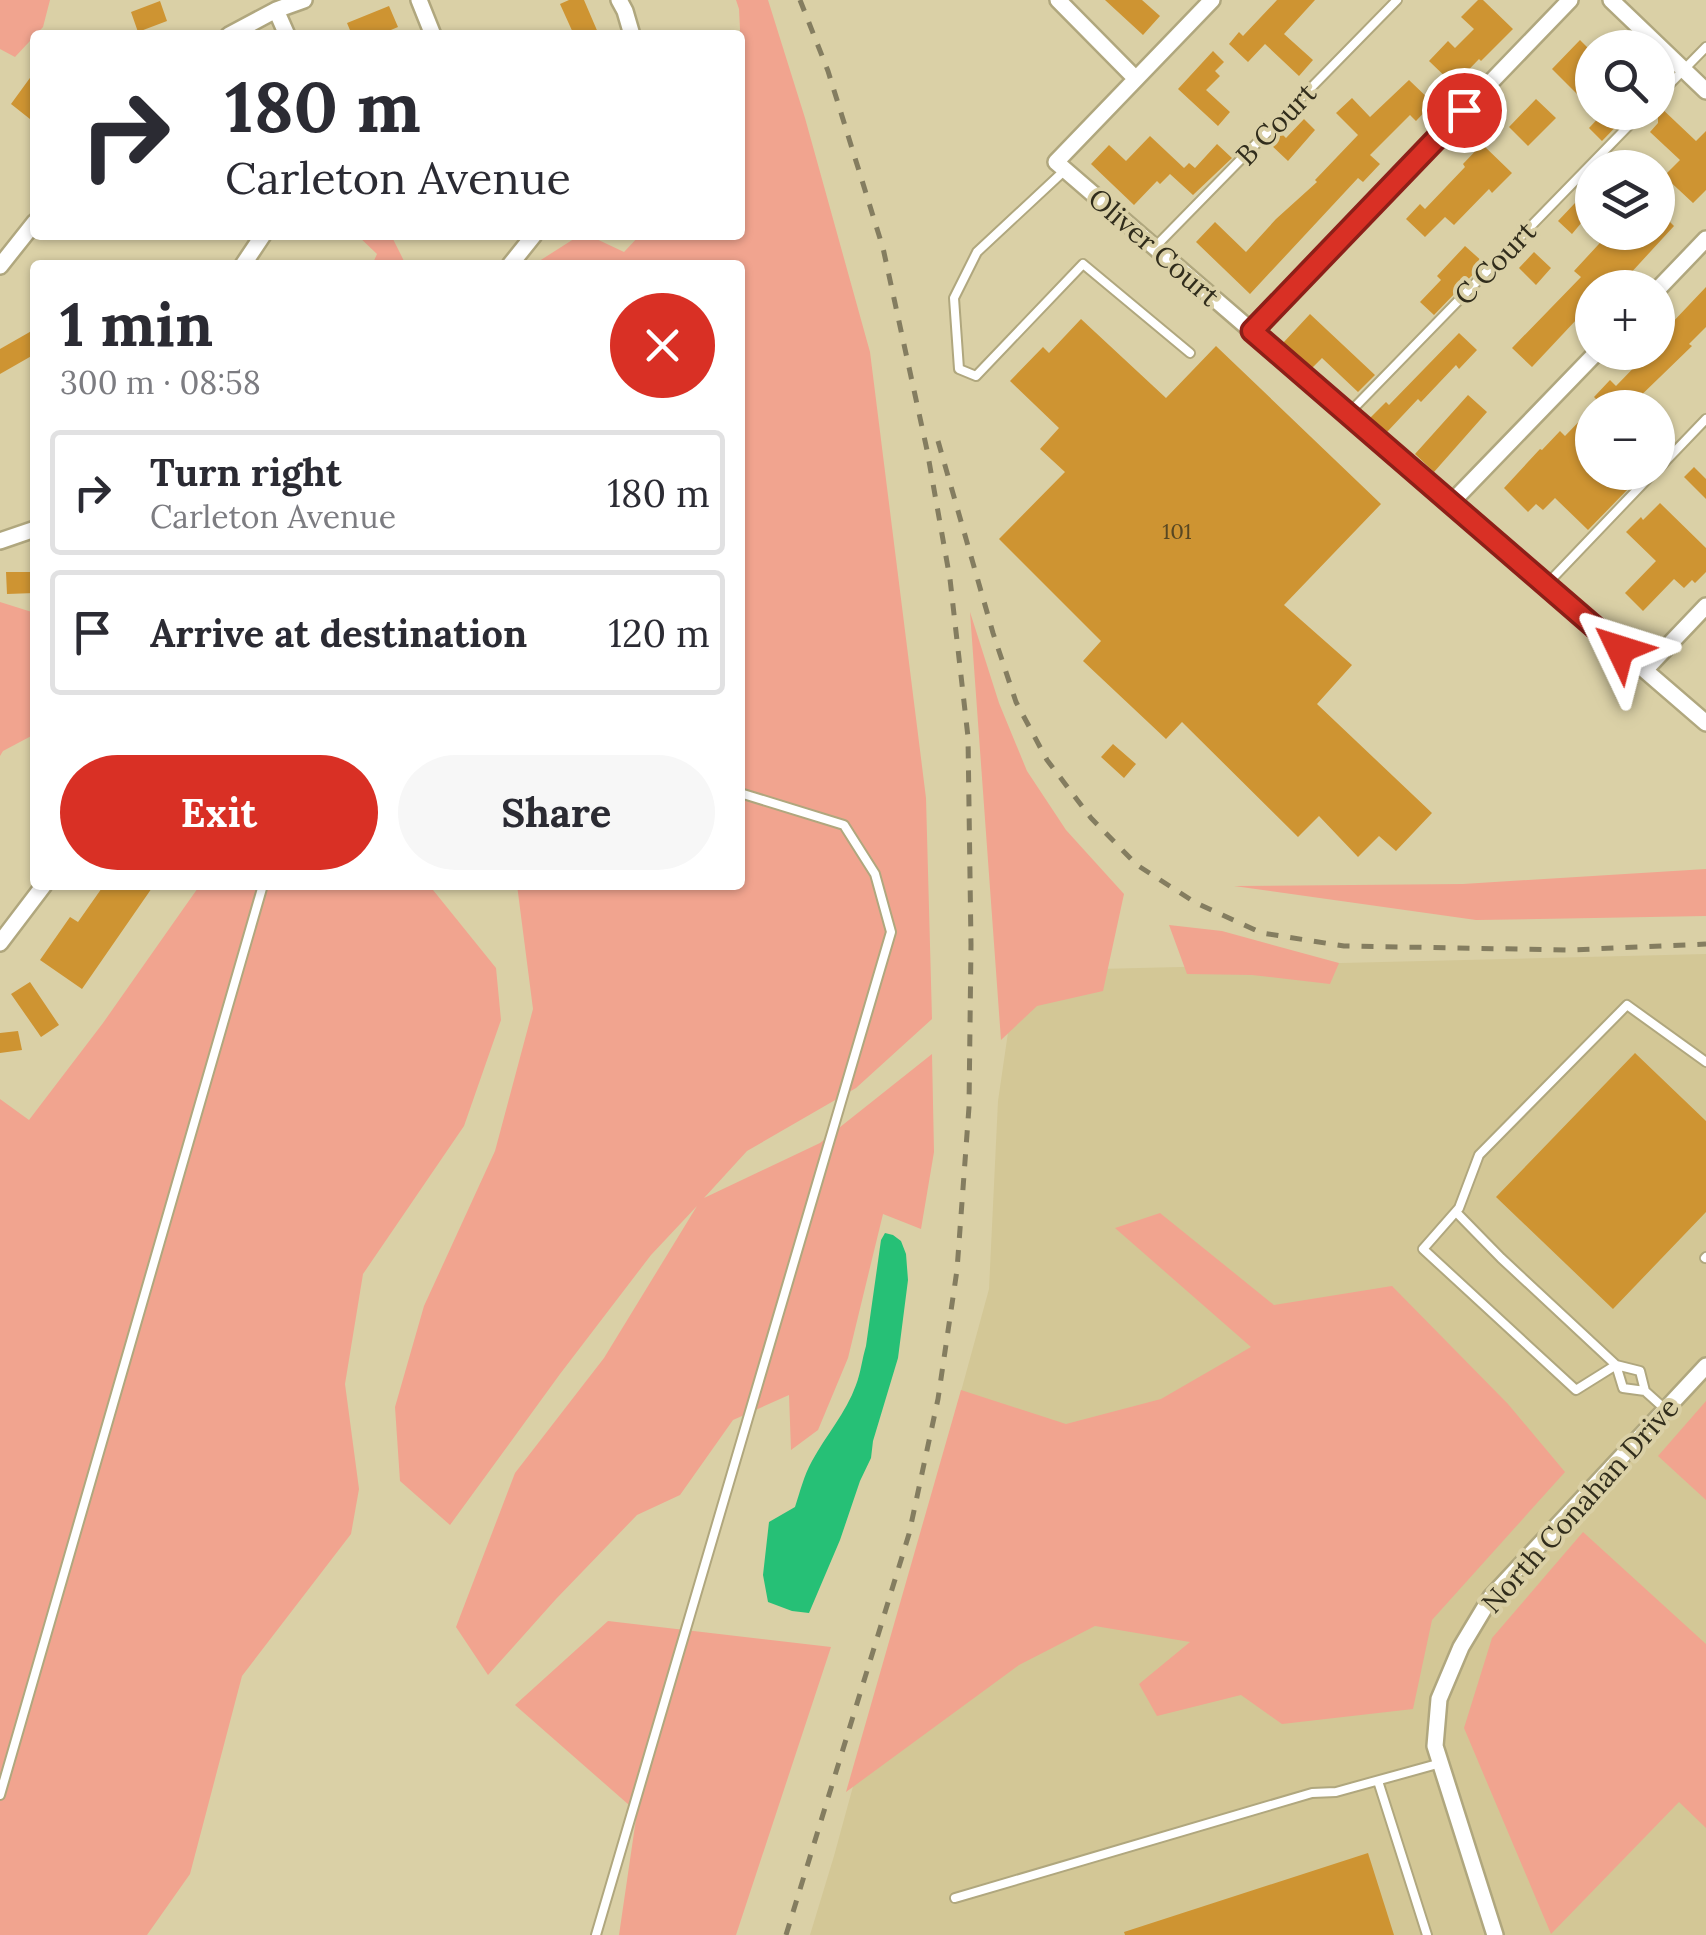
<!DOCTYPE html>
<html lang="en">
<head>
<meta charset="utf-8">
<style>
	:root { --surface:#fff; --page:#f7f7f7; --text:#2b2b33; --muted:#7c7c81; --line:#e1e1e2; --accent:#d93025 }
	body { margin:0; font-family:Lora,serif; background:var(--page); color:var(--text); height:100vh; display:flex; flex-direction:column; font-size:38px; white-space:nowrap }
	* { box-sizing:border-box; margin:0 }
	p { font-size:32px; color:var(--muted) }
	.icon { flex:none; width:55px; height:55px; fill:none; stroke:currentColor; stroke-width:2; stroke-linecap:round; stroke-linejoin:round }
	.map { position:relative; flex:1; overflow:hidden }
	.drawer { position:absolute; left:30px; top:260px; width:715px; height:630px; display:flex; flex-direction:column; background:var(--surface); border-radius:10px; box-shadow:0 2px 8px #0004 }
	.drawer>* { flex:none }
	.top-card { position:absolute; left:30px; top:30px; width:715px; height:210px; border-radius:10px; box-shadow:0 2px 8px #0004; background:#fff; color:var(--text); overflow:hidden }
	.tools { position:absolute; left:1575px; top:30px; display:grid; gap:20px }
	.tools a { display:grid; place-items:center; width:100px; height:100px; border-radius:50%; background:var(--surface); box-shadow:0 2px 8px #0004; font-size:50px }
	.pin { position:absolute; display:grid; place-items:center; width:85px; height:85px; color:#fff; margin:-42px; border:5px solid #fff; border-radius:50%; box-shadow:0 2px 10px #0007 }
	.me { position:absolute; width:110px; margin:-55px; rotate:311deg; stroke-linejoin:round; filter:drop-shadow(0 0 8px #0008) }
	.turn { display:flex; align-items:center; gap:35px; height:210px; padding:0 30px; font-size:45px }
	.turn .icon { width:130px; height:130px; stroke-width:2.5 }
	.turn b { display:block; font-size:70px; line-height:85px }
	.round { display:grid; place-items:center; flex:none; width:105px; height:105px; border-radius:52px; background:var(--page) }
	.headline { display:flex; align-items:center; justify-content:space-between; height:170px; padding:0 30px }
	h1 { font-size:60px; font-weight:800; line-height:75px }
	.button { display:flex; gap:20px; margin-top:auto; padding:20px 30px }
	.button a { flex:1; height:115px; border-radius:60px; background:var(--accent); color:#fff; font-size:40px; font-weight:800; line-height:115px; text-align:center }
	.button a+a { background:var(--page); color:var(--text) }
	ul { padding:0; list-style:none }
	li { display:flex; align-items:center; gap:30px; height:125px; margin:0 20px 15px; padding:0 10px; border:5px solid var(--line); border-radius:10px }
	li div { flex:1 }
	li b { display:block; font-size:38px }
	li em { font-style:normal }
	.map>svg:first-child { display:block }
	.built { fill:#d3c796 }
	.green { fill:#f1a48f }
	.water { fill:#26c076 }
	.building { fill:#ce9432 }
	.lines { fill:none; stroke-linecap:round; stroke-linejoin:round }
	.service-casing { stroke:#b0a77e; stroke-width:12 }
	.minor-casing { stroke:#b0a77e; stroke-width:20 }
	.service { stroke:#fff; stroke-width:8 }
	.minor { stroke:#fff; stroke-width:15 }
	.rail { stroke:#847d60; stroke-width:5; stroke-dasharray:12 12; stroke-linecap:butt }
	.route-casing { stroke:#8d1f18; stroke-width:25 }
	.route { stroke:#d93025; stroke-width:18 }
	.labels { text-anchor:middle; stroke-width:8; stroke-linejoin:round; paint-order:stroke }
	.number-label { font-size:22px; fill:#584722 }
	.street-label { font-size:28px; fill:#312d1c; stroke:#dad0a6 }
</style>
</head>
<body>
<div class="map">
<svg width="1706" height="1935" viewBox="0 0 1706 1935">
	<rect width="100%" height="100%" fill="#dad0a6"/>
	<path class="built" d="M1706,954V1935H810L834,1856L989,1289L998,1101L1017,971Z"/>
	<path class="green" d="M0,0H50L43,27L15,57L0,49Z
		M736,0H768L805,118L870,352L926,798L932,1019L856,1088L747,1151L704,1198L820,1143L932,1054L934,1152L921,1229L883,1214L848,1358L818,1430L791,1450L789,1395L733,1420L680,1495L637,1515L556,1599L488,1675L456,1627L515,1473L604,1358L697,1206L651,1255L560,1374L450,1525L400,1481L395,1407L424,1306L495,1151L533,1009L517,885H740V265H533L580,235H588L624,252L640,235H740V118L744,112L739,9Z
		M357,235H391L406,265H372L377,254Z
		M0,602L35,613V734L3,751L0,756Z
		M970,612L999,703L1027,771L1066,830L1124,894L1103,991L1037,1006L1001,1040Z
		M1706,869V916L1476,920L1234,886L1463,884Z
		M200,885H429L496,968L501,1020L464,1126L363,1274L345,1384L359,1489L351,1534L242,1676L190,1874L147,1935H0V1099L29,1120L103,1023Z
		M1169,925L1222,931L1339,963L1330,984L1252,975L1187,974Z
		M1160,1213L1274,1305L1392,1286L1508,1404L1565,1472L1432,1620L1413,1709L1282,1724L1241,1695L1157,1716L1139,1684L1190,1642L1095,1626L1019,1665L846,1792L961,1390L1066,1424L1161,1399L1251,1347L1115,1228Z
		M1706,1401V1500L1658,1456Z
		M1583,1532L1706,1644V1828L1679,1802L1551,1934L1464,1728L1492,1638Z
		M608,1621L831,1647L736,1935H619L637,1812L515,1705Z"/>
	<path class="water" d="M885,1233L893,1235L901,1241L906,1254L908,1280L898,1358L873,1441L871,1458L860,1481L840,1540L809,1613L792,1611L768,1602L763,1575L769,1522L795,1507C800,1492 804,1475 812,1461C826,1435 846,1413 856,1385C861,1372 862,1359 866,1346L881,1240Z"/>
	<path class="building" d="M569,0H584L599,35H574L560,4Z
		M1105,0H1142L1160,16L1143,35Z
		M1277,0H1315L1284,34L1313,60L1299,76L1265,44L1248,62L1229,44L1239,32L1243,36Z
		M1478,0H1483L1513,29L1481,61L1479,59L1454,85L1429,61L1448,41L1455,48L1474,29L1461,17Z
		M160,1L167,21L138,32L131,12Z
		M389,6L398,27L379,35H352L347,23Z
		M1580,40L1592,52V88L1582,99L1552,69Z
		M1213,51L1224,62L1215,71L1220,76L1206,90L1230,112L1218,126L1178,89Z
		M35,71V123L11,104Z
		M1409,80L1433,103L1416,121L1410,115L1370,155L1380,164L1363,182L1358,178L1250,294L1196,242L1215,222L1246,252L1276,219L1317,182L1315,180L1358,135L1336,113L1352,98L1370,117Z
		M1536,99L1556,118L1528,146L1509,127Z
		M1658,105L1696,141L1706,131V190L1693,203L1664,176L1680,160L1650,132L1658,123Z
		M1604,112H1630L1602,141L1589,128Z
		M1304,119L1315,130L1288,161L1268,142L1279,131L1286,138Z
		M1150,136L1184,168L1189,163L1195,168L1217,144L1232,158L1193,195L1170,174L1160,184L1157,181L1134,205L1091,164L1109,145L1126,161Z
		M1482,144L1512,173L1492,193L1489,189L1454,225L1445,217L1425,237L1406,219L1420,204L1425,209L1465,167L1463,164Z
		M1592,185V210L1572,234L1558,221Z
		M1658,210L1674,226L1617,288H1592V303L1532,367L1512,348L1581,277L1574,271L1610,232H1658Z
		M1465,246L1484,263L1434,315L1420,302L1441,280L1437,276Z
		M1534,252L1551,268L1536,285L1519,268Z
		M1706,287V327L1689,344L1692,346L1628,408H1605L1594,397L1610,380L1616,386L1649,352H1658V332L1667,322L1670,325Z
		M1310,314L1375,375L1358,392L1322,358L1312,368L1283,343Z
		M1081,319L1166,398L1216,346L1381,504L1284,605L1352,665L1317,704L1432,813L1396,851L1379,836L1358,857L1319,816L1298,837L1182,722L1166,739L1083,661L1101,641L999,539L1065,472L1040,449L1059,428L1010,381L1043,347L1049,353Z
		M35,329V354L0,374V349Z
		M1459,333L1477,350L1459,369L1456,365L1421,402L1418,399L1387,432L1370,418L1386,402L1389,405Z
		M1468,395L1487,412L1434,472L1415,454Z
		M1592,408V472H1613L1629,488L1588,530L1555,498L1543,510L1536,504L1528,512L1504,488L1540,449L1542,450L1560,431L1565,436Z
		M1694,467L1706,479V499L1684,477Z
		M1660,503L1706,548V572L1695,583L1692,580L1684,588L1674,579L1643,611L1625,593L1656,561L1626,532L1641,517L1643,520Z
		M6,572H35V593L7,594Z
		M1113,744L1136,764L1124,778L1101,757Z
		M104,885H154L82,989L40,960L70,917L78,922Z
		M30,982L59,1025L41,1037L11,994Z
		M18,1031L22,1050L0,1053V1033Z
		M1635,1053L1706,1121V1212L1613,1309L1496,1197Z
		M1368,1853L1394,1935H1125L1124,1932Z"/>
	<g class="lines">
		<defs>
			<path id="service" d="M1658,96L1706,47
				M1065,170L977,252L954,298L959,369L976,376L1083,264L1190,353
				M1154,248L1397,0
				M1348,414L1642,112
				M1658,469L1706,419
				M1546,585L1654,472
				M1456,1212L1501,1258L1616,1365L1623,1388L1645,1391L1665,1409
				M1705,1258L1706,1257
				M1645,1391L1640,1371L1616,1365L1576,1390L1423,1249L1459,1208L1479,1155L1627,1005L1706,1062
				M1378,1781L1427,1935
				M0,1795L263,885
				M955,1898L1312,1793L1336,1792L1441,1763
				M596,1935L891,932L875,874L844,825L740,793"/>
			<path id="minor" d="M419,0L433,35
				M619,0L625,11L632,35
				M1058,0L1136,79
				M1212,0L1056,162L1706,723
				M1611,0L1706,91
				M276,10L287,35
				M229,35L276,10L304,0
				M243,265L263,235
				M510,265L534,235
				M0,266L35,222
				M1658,289L1706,239
				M1251,331L1570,0
				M1451,503L1597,352
				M0,541L35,529
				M1645,670L1706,606
				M0,943L44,885
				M1495,1935L1435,1746L1439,1699L1461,1647L1491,1597L1706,1366"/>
		</defs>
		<use href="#service" class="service-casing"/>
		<use href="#minor" class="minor-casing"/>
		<use href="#service" class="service"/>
		<use href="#minor" class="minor"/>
		<path class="rail" d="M938,441L993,633L1016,702L1047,760L1091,818L1137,865L1196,903L1262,933L1344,946L1570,950L1706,944
			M786,1935L909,1534L938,1399L957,1270L969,1107L971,945L968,737L950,579L927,450L883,248L828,71L800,0"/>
	</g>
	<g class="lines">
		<defs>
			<path id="route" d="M1464,110L1252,331L1620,649"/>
		</defs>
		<use href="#route" class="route-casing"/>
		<use href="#route" class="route"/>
	</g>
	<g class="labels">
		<g class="number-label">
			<text x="1177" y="539">101</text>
		</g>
		<g class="street-label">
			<text transform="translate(1276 124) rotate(-46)" y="10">B Court</text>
			<text transform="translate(1154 247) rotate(41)" y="10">Oliver Court</text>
			<text transform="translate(1495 263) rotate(-46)" y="10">C Court</text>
			<text transform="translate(1580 1505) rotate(-48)" y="10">North Conahan Drive</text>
		</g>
	</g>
</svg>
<div class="tools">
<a><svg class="icon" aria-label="search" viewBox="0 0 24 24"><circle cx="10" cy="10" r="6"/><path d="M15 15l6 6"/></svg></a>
<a><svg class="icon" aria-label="layers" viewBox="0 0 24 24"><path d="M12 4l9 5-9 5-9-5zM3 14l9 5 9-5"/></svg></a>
<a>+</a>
<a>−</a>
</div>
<div class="pin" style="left:1464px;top:110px;background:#d93025"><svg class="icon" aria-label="arrive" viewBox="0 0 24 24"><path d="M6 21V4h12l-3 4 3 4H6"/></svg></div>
<svg class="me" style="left:1620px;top:649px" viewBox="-20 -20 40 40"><path d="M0-17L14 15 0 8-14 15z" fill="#d93025" stroke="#fff" stroke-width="4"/></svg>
<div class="top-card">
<div class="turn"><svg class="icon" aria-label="right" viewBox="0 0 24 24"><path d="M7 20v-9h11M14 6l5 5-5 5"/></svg><div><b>180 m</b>Carleton Avenue</div></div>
</div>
<section class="drawer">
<div class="headline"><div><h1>1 min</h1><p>300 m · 08:58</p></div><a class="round" style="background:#d93025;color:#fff"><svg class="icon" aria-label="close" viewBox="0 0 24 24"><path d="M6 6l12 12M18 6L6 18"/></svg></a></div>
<ul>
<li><svg class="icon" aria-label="right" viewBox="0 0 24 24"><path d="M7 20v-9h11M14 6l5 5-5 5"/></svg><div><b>Turn right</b><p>Carleton Avenue</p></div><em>180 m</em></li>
<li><svg class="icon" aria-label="arrive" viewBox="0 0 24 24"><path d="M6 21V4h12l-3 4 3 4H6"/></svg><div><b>Arrive at destination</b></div><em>120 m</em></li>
</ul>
<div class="button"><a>Exit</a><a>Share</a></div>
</section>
</div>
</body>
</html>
